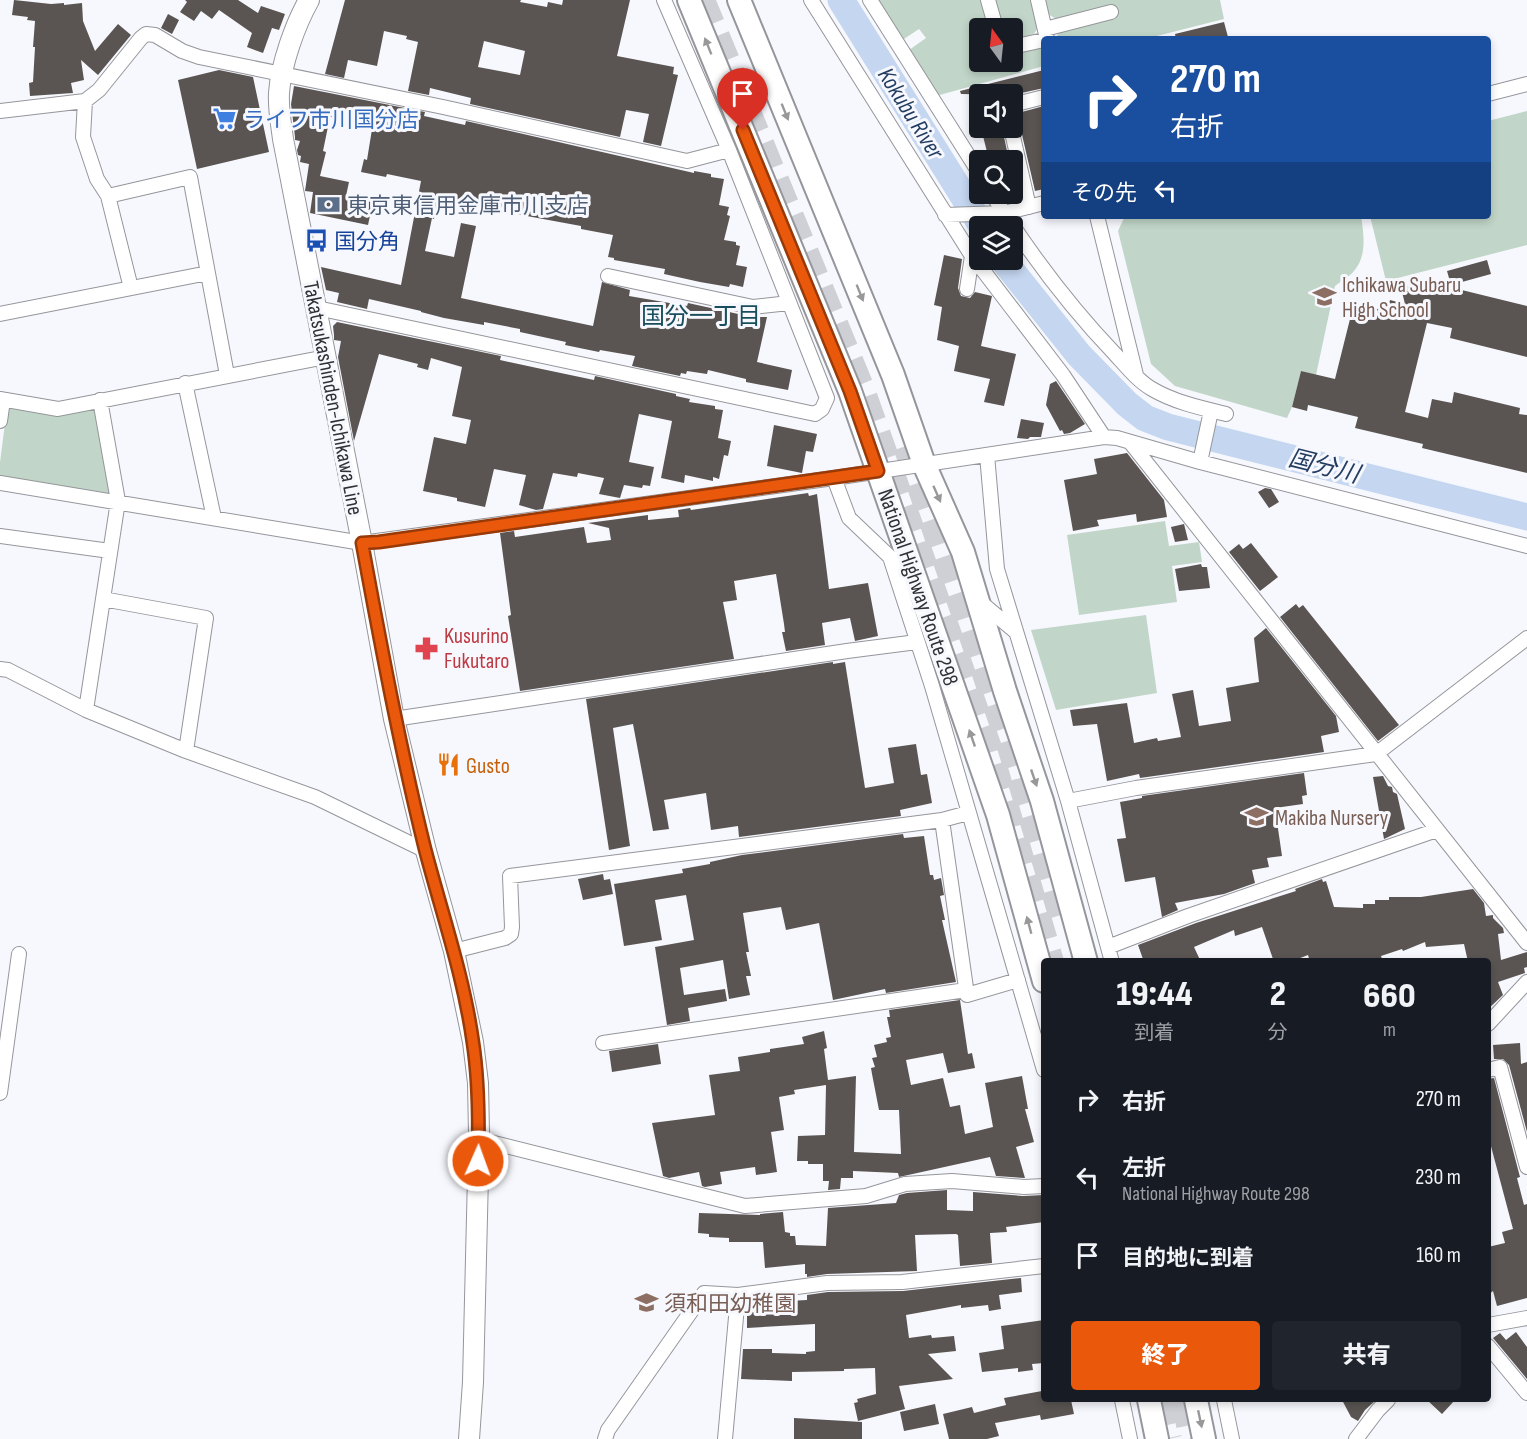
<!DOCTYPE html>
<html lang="ja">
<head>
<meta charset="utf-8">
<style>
	:root { --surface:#171b24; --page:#20242c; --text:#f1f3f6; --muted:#9ea1a6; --accent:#ea580c }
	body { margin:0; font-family:"Sofia Sans Condensed","Noto Sans JP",sans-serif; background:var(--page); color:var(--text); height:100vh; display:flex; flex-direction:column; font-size:22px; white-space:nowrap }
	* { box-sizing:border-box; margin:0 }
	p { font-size:20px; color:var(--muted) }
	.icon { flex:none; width:33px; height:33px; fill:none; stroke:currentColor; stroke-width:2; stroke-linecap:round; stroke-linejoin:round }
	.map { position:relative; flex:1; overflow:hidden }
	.side { position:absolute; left:1041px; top:958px; width:450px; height:444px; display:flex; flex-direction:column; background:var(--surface); border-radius:6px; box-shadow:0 3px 9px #0003 }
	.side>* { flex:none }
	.hud { position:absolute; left:1041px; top:36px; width:450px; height:183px; border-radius:6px; box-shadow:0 3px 9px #0003; background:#1a4fa0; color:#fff; overflow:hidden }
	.needle { width:39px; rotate:345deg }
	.buttons { position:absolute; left:969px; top:18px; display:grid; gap:12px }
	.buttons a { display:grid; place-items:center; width:54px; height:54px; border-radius:6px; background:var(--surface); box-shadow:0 3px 9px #0003; font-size:30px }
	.pin { position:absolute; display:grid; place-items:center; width:51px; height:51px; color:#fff; margin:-62px -26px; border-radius:50% 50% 50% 0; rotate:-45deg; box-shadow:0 0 6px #0007 }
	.pin .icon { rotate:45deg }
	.me { position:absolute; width:66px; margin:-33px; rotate:2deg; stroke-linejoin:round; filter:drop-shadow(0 0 4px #0008) }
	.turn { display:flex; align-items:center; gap:21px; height:126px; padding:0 30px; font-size:27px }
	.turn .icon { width:78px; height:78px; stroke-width:2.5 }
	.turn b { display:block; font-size:42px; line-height:51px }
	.then { display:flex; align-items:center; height:57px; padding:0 30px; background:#0003; gap:12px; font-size:22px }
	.eta { display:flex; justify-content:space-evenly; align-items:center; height:102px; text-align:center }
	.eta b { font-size:36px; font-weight:800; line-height:42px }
	.button { display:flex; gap:12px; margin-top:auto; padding:12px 30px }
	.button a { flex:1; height:69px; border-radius:6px; background:var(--accent); color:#fff; font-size:24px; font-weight:800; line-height:69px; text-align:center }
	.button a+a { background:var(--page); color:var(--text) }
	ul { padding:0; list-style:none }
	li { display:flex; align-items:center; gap:18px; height:78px; padding:0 30px }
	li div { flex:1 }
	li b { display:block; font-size:22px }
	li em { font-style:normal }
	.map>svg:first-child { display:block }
	.green { fill:#c1d6c8 }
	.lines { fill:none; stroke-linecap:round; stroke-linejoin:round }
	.river { stroke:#c4d6f0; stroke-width:27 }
	.building { fill:#5a5552; fill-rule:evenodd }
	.motorway-tunnel { stroke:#cfd0d5; stroke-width:26; stroke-dasharray:26 13; stroke-linecap:butt }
	.minor-casing { stroke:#95969b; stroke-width:16 }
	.secondary-casing { stroke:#95969b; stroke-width:22 }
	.trunk-casing { stroke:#95969b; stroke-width:26 }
	.minor { stroke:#fff; stroke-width:14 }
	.secondary { stroke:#fff; stroke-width:20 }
	.trunk { stroke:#fff; stroke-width:22 }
	.oneway { fill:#989899 }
	.route-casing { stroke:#983908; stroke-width:15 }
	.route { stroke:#ea580c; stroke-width:10 }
	.labels { text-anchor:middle; stroke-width:6; stroke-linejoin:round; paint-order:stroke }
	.shop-label { font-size:22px; fill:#366cbe; stroke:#f7f8fe; text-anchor:start }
	.service-label { font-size:22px; fill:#4e5e75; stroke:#f7f8fe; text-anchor:start }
	.transit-label { font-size:22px; fill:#164399; stroke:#f7f8fe; text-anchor:start }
	.education-label { font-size:22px; fill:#785e54; stroke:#f7f8fe; text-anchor:start }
	.street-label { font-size:22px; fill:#303033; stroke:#f7f8fe }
	.health-label { font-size:22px; fill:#be3a42; stroke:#f7f8fe; text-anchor:start }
	.food-label { font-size:22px; fill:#c56008; stroke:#f7f8fe; text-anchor:start }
	.water-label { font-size:24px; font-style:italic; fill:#233d61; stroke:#f7f8fe }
	.neighbourhood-label { font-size:24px; fill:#184e5c; stroke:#f7f8fe }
</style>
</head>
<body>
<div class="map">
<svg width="1527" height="1439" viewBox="0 0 1527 1439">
	<rect width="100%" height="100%" fill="#f7f8fe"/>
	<path class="green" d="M878,0H981L988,28H980V62H1012L1013,53L1037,47L1042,50L1044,66L936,96L909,50L926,38L919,29L901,41Z
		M994,0H1032L1039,26L1034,34L1013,40L1012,28H1001Z
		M1045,0H1220L1224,19L1145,39H1055L1059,33L1115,18L1111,5L1058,20L1048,14Z
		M1527,111V245L1386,281L1370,216H1488V121Z
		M1125,216H1361C1364,235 1367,256 1354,271C1349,277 1341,281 1335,286L1316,375L1301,371L1292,407L1287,418L1175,386L1151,364L1118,231Z
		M95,406L111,494L0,477V462L7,408L58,414Z
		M1165,521L1169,546L1199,542L1202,562L1172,566L1177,602L1079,615L1067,535Z
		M1146,615L1157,693L1056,710L1031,630Z"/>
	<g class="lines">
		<path class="river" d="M841,0L982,226
			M1003,260L1079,355L1127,404L1145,418L1168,427L1527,517"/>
	</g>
	<path class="building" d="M14,0L51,4L64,3V5L82,3L83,21L95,51L118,24L131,35L98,75L81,60L84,80L71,83L73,93L30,96L29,83L33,82L35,47H33L35,21L27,20L28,17L12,15Z
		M185,0H238L258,13L261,6L285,14L279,30L272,28L263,53L247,47L252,33L219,10L212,19L201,11L194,21L180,12L187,2Z
		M345,0H521L520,2L547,7L548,2L562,5L563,0H630L617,56L674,67L673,74L678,75L661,146L643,142L649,114L626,110L620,137L470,104L471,98L430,88L429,95L408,91L418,42L406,39L407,36L384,31L377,66L348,60L344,78L325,74ZM484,41L525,51L520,75L478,67Z
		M168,14L179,20L172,34L161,28Z
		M1224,22L1228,37L1219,39H1176L1175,34Z
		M219,70L253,77L269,152L197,169L178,80Z
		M1044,70V88L1013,95L961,94L960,91Z
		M294,86L425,112L424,116L465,125L466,121L694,173V171L711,174V177L724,179L719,205L729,207L727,215L730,216L724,240L736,242V245L740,246L736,265L747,267L743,287L730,284L729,287L700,282L664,274L665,269L614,260V258L608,257L613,235L581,229V226L516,214L517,209L475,203L473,209L441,202L440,209L436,208L434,219L432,218L425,251L454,257L461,223L476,226L461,298L593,326L602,282L630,290L629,296L687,306L688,303L752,317H767L757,362L792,370L788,390L746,382V379L708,370L707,374L687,371L686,374L681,373L680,376L632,366L635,356L600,350L599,352L565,345L566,342L520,332V329L484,322V325L444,318L421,312V311L369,299L367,309L337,302L339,293L326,290L321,267L401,285L421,181L387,174L386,177L361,172L364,159L367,160L373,123L330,117L323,151L326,152L320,176L349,182L346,196L373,202L368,225L310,213L313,192L305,191L309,164L300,162L301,156L298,155L297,150L300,141L295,140V137L291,104Z
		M1044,106V189L1035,191L1020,126L1014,116L1018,115V113Z
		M981,128H1002L1009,160H989Z
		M944,255L962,259L958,288L961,296L970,298L975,292L992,296L981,346L1016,354L1004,406L984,402L990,379L954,371L959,346L937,340L942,307L934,305Z
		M1487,260L1491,274L1451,285L1447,271Z
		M1425,281L1527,306V357L1450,338L1452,328L1427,323L1405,412L1428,418L1432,399L1452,403L1454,392L1520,408L1519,414L1527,415V473L1422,448L1423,444L1355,428L1358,417L1308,405L1307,411L1292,407L1301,371L1335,379L1354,303L1387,311L1390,300L1405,304L1401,288Z
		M337,322L501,356L500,360L537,368L594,380L595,376L676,394V396L690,399L689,402L715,406V409L723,410L718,438L731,441L728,456L724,455L719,479L713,477V481L685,475L684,483L661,478L672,421L639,414L629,462L654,467L650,486L643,485L642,488L624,485L620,498L599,494L604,478L578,473L577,477L553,473L543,509L536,510L519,505L526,475L494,469L485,507L457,501V498L423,491L434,437L466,444L471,420L452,416L462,367L431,358L428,370L417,367L418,364L379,354L354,441L338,357L341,341L334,340V335L333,326Z
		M1056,381L1085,424L1070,433L1064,434L1062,430L1060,431L1046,405L1050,384Z
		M1021,419L1044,423L1041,437H1030L1028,439L1017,438Z
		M774,425L817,434L813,452L806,451L802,473L767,466Z
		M1127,453L1164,500L1167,517L1137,522L1136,514L1097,520L1099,526L1073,531L1064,480L1097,474L1094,459Z
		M1265,488L1271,489L1279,502L1269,508L1258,492Z
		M808,493L809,496L817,494L829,589L868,583L878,636L855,641L850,618L822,623L825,645L786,651L782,632H785L784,624L776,574L734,581L737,600L723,602L734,659L520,691L508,616L511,615L500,533L514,531L515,537L584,527L587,543L611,540L609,528L588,523L648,515V520L679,517L678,510L690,508L691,510Z
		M1184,524L1188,540L1175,542L1171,527Z
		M1251,543L1278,577L1260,591L1229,552L1239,544L1243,549Z
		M1201,564L1202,567H1207L1210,588L1179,591L1175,569Z
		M1296,604L1299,608L1303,605L1399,725L1378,741L1280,617Z
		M1266,628L1336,716L1339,732L1321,736L1324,752L1140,778L1139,774L1107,781L1097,724L1073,726L1070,710L1127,703L1134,743L1157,738L1158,741L1181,737L1172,694L1193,690L1199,726L1231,721L1226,688L1259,682L1254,638Z
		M833,662V664L845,662L865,788L894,783L888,748L916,744L921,775L927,774L932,803L900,810L901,816L739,837L738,826L711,830L706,793L664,800L669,829L653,831L633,724L613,728L630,846L609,850L586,699Z
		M1304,773L1307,795L1302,796L1303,804L1275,808L1282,856L1267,858L1269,867L1252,870L1255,883L1224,894L1175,903L1178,910L1162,917L1155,877L1125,882L1117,839L1126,838L1120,802L1142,798V796Z
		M1383,776L1388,786L1392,787L1393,792L1397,794L1405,829L1384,839L1373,777Z
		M903,834L904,838L924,836L930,875H933L934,880L941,878L944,895L940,896L945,920H942L956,982L886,993L885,989L833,1000L819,923L786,930L781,907L743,913L749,952H746L751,976H746L750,995L729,999L723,960L680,968L684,995L725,989L727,1001L688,1008L690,1021L667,1025L655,947L694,940L686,895L655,900L662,940L624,946L614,884L683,873L682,869L710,864V862L742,855Z
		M603,874L604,880L610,879L613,894L583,900L578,879Z
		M1322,879L1323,882L1326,881L1334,907L1363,908V904H1375V900H1389V897H1421L1473,889L1484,903L1486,916L1493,915V918L1503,928L1504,933L1498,934L1501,960L1527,952V967L1524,968L1525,973L1498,982L1503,995L1488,1009V962H1468L1464,944L1426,947L1425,942L1403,951L1402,949L1381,956L1382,959L1372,962H1310L1308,955L1290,962H1274L1262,927L1235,936L1234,930L1194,947L1201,962H1144L1138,945L1196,923L1296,891L1295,889Z
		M960,1000L968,1054L972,1053L975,1068L948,1073L943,1053L906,1060L911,1085L943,1078L950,1107L960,1105L965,1134L993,1127L985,1083L1022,1076L1028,1109H1025L1034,1142L1016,1147L1025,1178L996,1176L990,1157L899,1177L898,1173L853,1171V1178H841L840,1189L828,1190L829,1181H823V1164H808V1161H797L798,1136L825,1135L826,1085L794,1090L795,1094L779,1097L784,1130L771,1132L777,1172L756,1175L755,1167L720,1172L722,1184L705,1187L702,1186L699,1172L669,1178L663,1176L652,1123L715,1115L709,1075L740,1071L738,1057L770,1052V1049L804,1044L802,1037L824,1031L827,1048L824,1049L828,1080L856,1076L854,1152L901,1154L899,1110H879L872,1074L871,1068L875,1067L872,1058L877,1057L874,1045L887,1042L886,1038L891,1037L887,1017H890L889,1010Z
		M1520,1043L1521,1064L1527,1062V1132L1509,1065L1503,1059H1494L1493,1045Z
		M658,1044L661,1064L612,1072L609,1051Z
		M1494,1078L1520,1177L1517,1178L1524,1205L1527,1204V1298L1497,1306L1493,1291L1488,1295V1247L1505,1243L1502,1232L1513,1229L1488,1135V1079Z
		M947,1190V1210L973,1211V1192L1023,1196L1044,1195V1222L1006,1227L1007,1232L990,1233L992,1263L960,1266L958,1235L956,1234L915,1235L917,1271L827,1274L807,1277V1274H805V1264L765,1268L763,1242H729V1238L709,1237V1234L698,1233L699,1213L760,1215V1214L783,1212L785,1232L790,1233V1236H795L796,1245L826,1246L828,1208L896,1203L899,1195L907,1193Z
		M1021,1278L1022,1292L999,1295L1001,1309L989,1311L988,1305L961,1308V1305L906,1315L909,1338L931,1335L932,1338L954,1336L956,1351L928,1354L953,1379L899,1386L905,1409L858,1421L854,1403L858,1402L857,1399L876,1394L875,1368L844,1369V1371L792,1372V1381L741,1379L743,1349H772V1353L806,1354V1352L815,1351V1324L747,1328V1303L807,1300V1295L828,1292L903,1291Z
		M1044,1320V1363L1032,1364L1033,1370L1018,1372V1368L982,1372L979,1353L1004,1349L1001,1326Z
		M1516,1332L1527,1347V1379L1493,1338L1500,1333L1506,1340Z
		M1042,1391L1044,1400H1071L1074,1414L1041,1420L1040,1415L995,1423L999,1436L987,1439H949L943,1414L972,1407L974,1413L1006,1405L1004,1398Z
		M1342,1400H1376L1365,1410L1358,1421L1351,1417Z
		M1427,1400H1455L1442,1414Z
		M935,1404L939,1424L904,1431L900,1412Z
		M794,1418L862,1422V1439H794Z"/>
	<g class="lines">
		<path class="motorway-tunnel" d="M702,0L861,387L988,745L1051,962
			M906,446L1008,740L1064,924
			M1160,1400L1169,1439
			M1184,1400L1192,1439"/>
		<defs>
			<path id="minor" d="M811,0L972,256L1063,375L1104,437
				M870,0L980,174
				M988,0L996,28
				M1038,0L1047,39
				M1045,29L1111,12
				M1012,47L1044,40
				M1488,94L1527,84
				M85,101L83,137L97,179L108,196L190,177L227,375
				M1012,105L1044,97
				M0,111L85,101L99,90L141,38L146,34L155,35L182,51L199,57L443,107L687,161L729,150
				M1011,128L1029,207
				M992,194C1028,251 1068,305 1115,354C1126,366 1138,381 1152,389C1174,402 1201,408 1226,414
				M108,196L131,288
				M945,215L1004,213L1044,203
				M1097,216L1136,375
				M608,276L753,307L789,303
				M967,289L972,256
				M317,308L815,414L822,409L827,398L729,150L664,0
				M0,314L208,273
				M185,383L214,518
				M0,399L58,409L326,357
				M0,421L3,400
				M1130,442L1527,943
				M987,455L997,569L1068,801L1112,962
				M1200,462L1211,411
				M834,478L849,518L890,557L932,686L1044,1070
				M0,483L362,543L834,478L1104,437L1117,438L1200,462L1527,546
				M0,536L110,551
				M103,599L206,618L186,751
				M979,601L1015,631
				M0,669L8,670L86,710L186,751L315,797L426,851
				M86,710L118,501L100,400
				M394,719L847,651L917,642
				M1068,801L1136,788L1376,754L1527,638
				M942,820L967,995L1018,980
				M1108,947L1188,916L1437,830
				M454,951L505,938L511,934L512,927L510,876L942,820L968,813
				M1488,1024L1527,982
				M603,1043L966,990
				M1488,1070L1500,1067L1527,1167
				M0,1093L19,954
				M478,1139L745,1206L866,1196L905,1184L952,1181L1024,1187L1044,1186
				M1488,1325L1527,1318
				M1488,1346L1527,1393
				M1122,1400L1130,1439
				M1224,1400L1232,1439
				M605,1439L608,1430L704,1293L738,1295L827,1283L902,1282L1044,1266
				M725,1439L738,1295
				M1356,1439L1378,1410L1388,1400"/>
			<path id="secondary" d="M309,0C295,25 281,64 279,93C278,108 281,123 283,139L362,543L394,719L426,851L454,951L473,1042L478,1083L479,1134L473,1382L469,1439"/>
			<path id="trunk" d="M689,0L850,391L998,815L1044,981
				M739,0L893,375L924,464L963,552L1005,691L1042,801L1086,962
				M1149,1400L1157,1439
				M1196,1400L1204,1439"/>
		</defs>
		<use href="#minor" class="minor-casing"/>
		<use href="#secondary" class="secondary-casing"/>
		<use href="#trunk" class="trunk-casing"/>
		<use href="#minor" class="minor"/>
		<use href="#secondary" class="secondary"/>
		<use href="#trunk" class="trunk"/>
	</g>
	<defs><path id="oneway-solid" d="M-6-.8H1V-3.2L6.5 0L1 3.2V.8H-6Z" transform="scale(1.5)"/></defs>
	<g class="oneway">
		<use href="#oneway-solid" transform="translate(708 46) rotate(-112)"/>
		<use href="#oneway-solid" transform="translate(785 112) rotate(68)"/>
		<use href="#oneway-solid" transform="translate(860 293) rotate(68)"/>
		<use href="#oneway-solid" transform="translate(937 494) rotate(66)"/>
		<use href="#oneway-solid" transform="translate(972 738) rotate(-109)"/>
		<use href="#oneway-solid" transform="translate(1034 778) rotate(71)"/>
		<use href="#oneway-solid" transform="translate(1029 925) rotate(-105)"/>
		<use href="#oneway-solid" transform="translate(1200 1419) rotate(78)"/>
	</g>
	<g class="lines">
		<defs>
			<path id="route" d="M478,1161C479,1121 479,1082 473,1043C464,977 442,914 425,849C400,748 381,646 362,543L379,542L878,471L850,391L743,130"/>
		</defs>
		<use href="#route" class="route-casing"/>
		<use href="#route" class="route"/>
	</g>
	<defs>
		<symbol id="supermarket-bare" viewBox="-9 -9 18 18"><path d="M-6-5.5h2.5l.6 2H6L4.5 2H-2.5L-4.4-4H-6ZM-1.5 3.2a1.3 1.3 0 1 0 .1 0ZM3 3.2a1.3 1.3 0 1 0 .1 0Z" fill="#3f7fe0" stroke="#f7f8fe" stroke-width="2.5" paint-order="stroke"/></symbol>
		<symbol id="bank-bare" viewBox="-9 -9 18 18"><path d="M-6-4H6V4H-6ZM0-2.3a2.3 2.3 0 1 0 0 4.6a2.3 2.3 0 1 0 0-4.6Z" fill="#5c6f8a" stroke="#f7f8fe" stroke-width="2.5" paint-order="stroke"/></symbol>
		<symbol id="bus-bare" viewBox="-9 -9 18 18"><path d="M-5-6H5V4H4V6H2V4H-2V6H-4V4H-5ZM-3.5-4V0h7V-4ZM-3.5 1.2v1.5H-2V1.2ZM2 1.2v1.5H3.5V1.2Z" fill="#1a4fb4" stroke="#f7f8fe" stroke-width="2.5" paint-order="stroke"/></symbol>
		<symbol id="school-bare" viewBox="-9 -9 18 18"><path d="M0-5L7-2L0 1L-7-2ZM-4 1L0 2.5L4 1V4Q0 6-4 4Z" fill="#8d6e63" stroke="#f7f8fe" stroke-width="2.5" paint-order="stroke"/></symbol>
		<symbol id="pharmacy-bare" viewBox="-9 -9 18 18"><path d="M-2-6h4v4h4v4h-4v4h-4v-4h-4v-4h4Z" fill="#e0444e" stroke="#f7f8fe" stroke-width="2.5" paint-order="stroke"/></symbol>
		<symbol id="restaurant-bare" viewBox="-9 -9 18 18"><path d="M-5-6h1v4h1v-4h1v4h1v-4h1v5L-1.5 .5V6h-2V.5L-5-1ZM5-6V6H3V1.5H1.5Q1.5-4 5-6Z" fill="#e8710a" stroke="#f7f8fe" stroke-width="2.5" paint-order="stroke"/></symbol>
	</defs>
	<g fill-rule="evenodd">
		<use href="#supermarket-bare" x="208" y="102" width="33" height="33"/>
		<use href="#bank-bare" x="312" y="188" width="33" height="33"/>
		<use href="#bus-bare" x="300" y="224" width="33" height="33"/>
		<use href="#school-bare" x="1308" y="280" width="33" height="33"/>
		<use href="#pharmacy-bare" x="410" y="632" width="33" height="33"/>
		<use href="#restaurant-bare" x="432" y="748" width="33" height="33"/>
		<use href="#school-bare" x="1240" y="800" width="33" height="33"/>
		<use href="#school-bare" x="630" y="1286" width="33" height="33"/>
	</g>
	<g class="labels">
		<g class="shop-label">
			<text x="243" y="127">ライフ市川国分店</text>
		</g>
		<g class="service-label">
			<text x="347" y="213">東京東信用金庫市川支店</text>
		</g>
		<g class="transit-label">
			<text x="334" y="249">国分角</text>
		</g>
		<g class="education-label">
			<text x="1342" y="292">Ichikawa Subaru<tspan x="1342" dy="25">High School</tspan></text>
			<text x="1275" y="825">Makiba Nursery</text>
			<text x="664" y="1311">須和田幼稚園</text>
		</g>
		<g class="street-label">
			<text transform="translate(334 398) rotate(79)" y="8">Takatsukashinden-Ichikawa Line</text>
			<text transform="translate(919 587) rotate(71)" y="8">National Highway Route 298</text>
		</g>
		<g class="health-label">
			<text x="444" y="643">Kusurino<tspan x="444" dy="25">Fukutaro</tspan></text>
		</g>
		<g class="food-label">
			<text x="466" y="773">Gusto</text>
		</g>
		<g class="water-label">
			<text transform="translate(911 113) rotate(58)" y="8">Kokubu River</text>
			<text transform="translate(1324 466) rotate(14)" y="8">国分川</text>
		</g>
		<g class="neighbourhood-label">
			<text x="701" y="324">国分一丁目</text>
		</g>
	</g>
</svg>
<div class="buttons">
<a><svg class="needle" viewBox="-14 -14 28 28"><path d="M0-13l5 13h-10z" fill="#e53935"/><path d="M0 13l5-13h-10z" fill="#9ea1a6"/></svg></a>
<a><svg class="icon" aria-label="sound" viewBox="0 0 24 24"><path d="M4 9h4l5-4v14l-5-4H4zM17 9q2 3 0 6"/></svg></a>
<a><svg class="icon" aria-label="search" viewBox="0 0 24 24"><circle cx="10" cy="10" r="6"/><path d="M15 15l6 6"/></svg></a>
<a><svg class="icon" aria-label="layers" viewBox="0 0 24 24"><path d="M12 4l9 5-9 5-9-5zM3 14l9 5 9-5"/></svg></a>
</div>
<div class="pin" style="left:743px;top:130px;background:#d93025"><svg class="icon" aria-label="arrive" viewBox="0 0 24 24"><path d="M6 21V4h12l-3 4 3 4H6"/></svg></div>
<svg class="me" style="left:478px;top:1161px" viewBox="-20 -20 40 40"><circle r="17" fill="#ea580c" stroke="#fff" stroke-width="3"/><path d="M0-11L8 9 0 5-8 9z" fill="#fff"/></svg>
<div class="hud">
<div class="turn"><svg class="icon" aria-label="right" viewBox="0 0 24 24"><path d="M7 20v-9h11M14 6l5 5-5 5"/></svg><div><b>270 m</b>右折</div></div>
<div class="then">その先<svg class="icon" aria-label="left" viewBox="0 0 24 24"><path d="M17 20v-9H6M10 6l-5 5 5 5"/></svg></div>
</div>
<section class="side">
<div class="eta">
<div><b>19:44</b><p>到着</p></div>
<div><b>2</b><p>分</p></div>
<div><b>660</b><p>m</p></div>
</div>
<ul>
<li><svg class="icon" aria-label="right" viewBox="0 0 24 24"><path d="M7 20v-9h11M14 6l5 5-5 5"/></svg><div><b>右折</b></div><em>270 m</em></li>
<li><svg class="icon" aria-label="left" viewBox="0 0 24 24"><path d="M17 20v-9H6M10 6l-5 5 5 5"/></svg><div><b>左折</b><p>National Highway Route 298</p></div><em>230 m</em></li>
<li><svg class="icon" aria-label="arrive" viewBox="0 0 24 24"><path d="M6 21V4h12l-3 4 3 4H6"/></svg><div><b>目的地に到着</b></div><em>160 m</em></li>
</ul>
<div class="button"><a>終了</a><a>共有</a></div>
</section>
</div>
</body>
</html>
